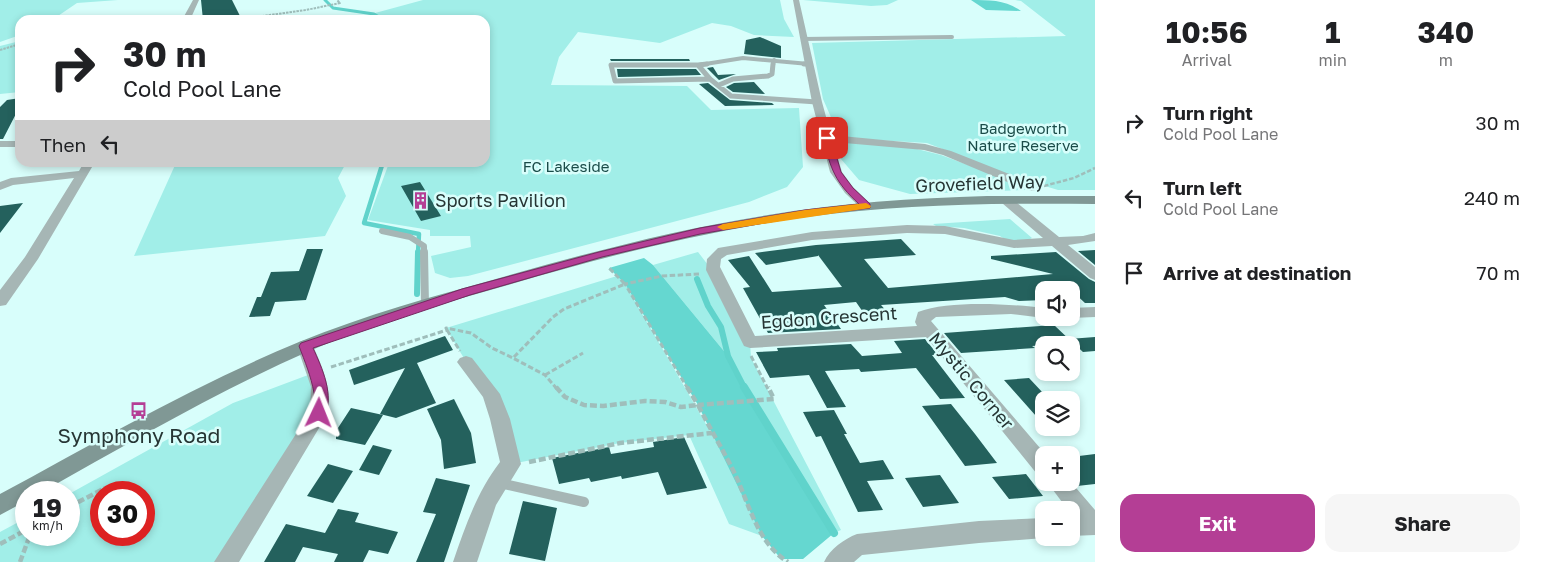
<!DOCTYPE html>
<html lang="en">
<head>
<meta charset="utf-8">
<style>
	:root { --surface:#fff; --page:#f6f6f6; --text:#202124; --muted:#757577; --accent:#b43e95 }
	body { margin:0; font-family:"Golos Text",sans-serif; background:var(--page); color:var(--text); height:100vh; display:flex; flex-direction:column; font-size:19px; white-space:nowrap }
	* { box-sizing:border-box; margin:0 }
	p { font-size:16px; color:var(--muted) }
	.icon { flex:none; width:28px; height:28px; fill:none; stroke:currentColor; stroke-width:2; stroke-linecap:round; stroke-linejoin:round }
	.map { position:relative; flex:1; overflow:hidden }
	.panel { display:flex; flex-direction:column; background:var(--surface); width:450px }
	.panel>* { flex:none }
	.guide { position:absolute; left:15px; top:15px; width:475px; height:152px; border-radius:15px; box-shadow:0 2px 8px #0003; background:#fff; color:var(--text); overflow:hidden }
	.tools { position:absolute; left:1035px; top:281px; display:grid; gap:10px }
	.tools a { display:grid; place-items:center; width:45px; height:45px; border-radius:10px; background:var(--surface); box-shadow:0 2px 8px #0003; font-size:25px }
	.speed { position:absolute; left:15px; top:481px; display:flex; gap:10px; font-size:25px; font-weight:700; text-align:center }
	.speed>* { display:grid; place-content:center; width:65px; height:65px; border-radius:50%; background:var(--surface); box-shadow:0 2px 8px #0003; line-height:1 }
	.speed small { font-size:12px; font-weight:400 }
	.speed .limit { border:8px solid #d22; background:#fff; color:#111 }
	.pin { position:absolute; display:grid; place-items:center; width:42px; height:42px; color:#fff; margin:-21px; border-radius:10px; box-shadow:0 2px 8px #0006 }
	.me { position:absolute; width:55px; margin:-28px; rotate:2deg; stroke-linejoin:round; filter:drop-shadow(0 0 4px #0008) }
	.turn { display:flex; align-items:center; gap:18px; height:105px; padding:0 25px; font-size:22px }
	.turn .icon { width:65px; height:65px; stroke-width:2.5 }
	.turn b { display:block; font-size:35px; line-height:42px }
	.then { display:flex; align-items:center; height:48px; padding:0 25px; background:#0003; gap:10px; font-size:19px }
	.eta { display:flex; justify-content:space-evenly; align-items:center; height:85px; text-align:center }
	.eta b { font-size:30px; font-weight:700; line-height:35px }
	.primary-button { display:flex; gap:10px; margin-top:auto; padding:10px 25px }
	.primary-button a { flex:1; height:58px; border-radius:15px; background:var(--accent); color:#fff; font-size:20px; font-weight:700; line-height:58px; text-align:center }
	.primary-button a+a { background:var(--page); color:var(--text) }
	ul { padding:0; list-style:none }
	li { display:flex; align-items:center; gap:15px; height:75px; padding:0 25px }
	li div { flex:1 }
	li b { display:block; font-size:19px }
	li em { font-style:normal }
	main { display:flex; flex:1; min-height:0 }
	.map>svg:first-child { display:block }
	.green { fill:#a1eee8; fill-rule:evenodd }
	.forest { fill:#65d7d0 }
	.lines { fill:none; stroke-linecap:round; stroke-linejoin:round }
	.stream-far3 { stroke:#60d3cb; stroke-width:3 }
	.stream-far2 { stroke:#60d3cb; stroke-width:4.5 }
	.stream-far1 { stroke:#60d3cb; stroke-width:6 }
	.stream { stroke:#60d3cb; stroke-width:8 }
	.building { fill:#24615d }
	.path-far3 { stroke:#9fbebb; stroke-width:2; stroke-dasharray:2.5 1; stroke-linecap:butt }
	.path-far2 { stroke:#9fbebb; stroke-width:2.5; stroke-dasharray:4.5 2; stroke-linecap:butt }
	.path-far1 { stroke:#9fbebb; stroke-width:3; stroke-dasharray:5.5 2.5; stroke-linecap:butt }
	.path { stroke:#9fbebb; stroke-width:4.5; stroke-dasharray:7 3; stroke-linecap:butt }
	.lane-far4 { stroke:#a6b6b5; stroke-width:4 }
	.lane-far3 { stroke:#a6b6b5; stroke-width:5 }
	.lane-far2 { stroke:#a6b6b5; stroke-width:6 }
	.lane-far1 { stroke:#a6b6b5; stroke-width:8 }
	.lane { stroke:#a6b6b5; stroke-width:10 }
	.street { fill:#a6b6b5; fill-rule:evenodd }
	.secondary { fill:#809895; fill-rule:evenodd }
	.route { fill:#b43e95; stroke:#752861 }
	.slow { fill:#f59e0b }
	.labels { text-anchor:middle; stroke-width:5; stroke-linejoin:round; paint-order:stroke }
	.far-park-label { font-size:15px; fill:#1a4c49; stroke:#d8fefb }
	.street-label { font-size:18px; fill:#263534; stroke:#d8fefb }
	.poi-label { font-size:18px; fill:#263534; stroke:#d8fefb; text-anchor:start }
	.near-poi-label { font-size:21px; fill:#263534; stroke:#d8fefb }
</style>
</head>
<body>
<main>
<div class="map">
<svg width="1095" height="562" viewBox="0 0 1095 562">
	<rect width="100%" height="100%" fill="#d8fefb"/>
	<path class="green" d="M0,0H118L77,3L52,20H20V35L0,42Z
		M423,0H780L784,19L794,37L754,35L731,26L712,23L660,43L578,32L559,57L551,85L687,86L711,110L799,108L803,167L787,187L749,202L468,276L450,278L435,273L431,256L471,247L470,236H430V230L368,220L389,163L485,162V20H376L364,16Z
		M803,0H898L887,5L871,6Z
		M1015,0H1095V190H1058L1012,176L927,143L840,138L823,99L812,43L1066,36L1021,1Z
		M20,41V92L0,94V46Z
		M833,140L909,147L941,155L987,172L1017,184L1026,190L910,194L859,180L841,159Z
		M176,163H346L338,178L346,196L325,236L134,256Z
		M1010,219L1032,238C1023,243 1008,242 1000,236L964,228L936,226L933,224Z
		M698,252L715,274L750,342L751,358L841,530L834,533L755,405L728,356L653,265Z
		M617,276L625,284L733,471L762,536L729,524L689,435L620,443L511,464L500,419L446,328Z
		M316,372L321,396L215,562H0V532L26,518V535H69V494L233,403ZM101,492H144V535H101Z"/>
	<path class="forest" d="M971,0C990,0 1006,0 1021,11L986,10Z
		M644,258L653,265L728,356L748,395L834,533L803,559H781L762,536L698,405L625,284L609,268Z"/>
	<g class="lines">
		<path class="stream-far3" d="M325,0L333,8L374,14L384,20"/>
		<path class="stream-far2" d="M383,162L364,223L419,234L418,253"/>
		<path class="stream-far1" d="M697,279L708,306L721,327L728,356L745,389
			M417,294L418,252"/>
		<path class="stream" d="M744,387L834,533"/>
	</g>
	<path class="building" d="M201,0H232L242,20H203Z
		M760,37L781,46V58L744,54L746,40Z
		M610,59H689L690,61H611Z
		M713,67L718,75L736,74L719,80L707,68Z
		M617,69H696L701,75L618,77Z
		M754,82L765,94L733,92L726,87L734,83Z
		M708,83L730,100L772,103L774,105L725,106L699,84Z
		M20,98V106L3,139H0V107L7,100Z
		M420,182L441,216L421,221L401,186Z
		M23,203L0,233V206Z
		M901,239L916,255L864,259L888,288L1053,274L991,259V256L1056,252L1089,279L1095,282V303H1085L1071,290H1044V300L1019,301L1005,297L881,305L888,313L865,315L856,302L824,305L841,329L768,333L743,288L750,287L728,260L749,256L772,292L842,287L818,255V256L766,265L755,253L816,245Z
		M307,249H323L306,300L275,302L270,316L249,317L257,297H261L271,272L299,271Z
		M1095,250V265L1078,251Z
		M1054,325L1073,343L1032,346L1035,348L961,353L944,333Z
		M445,336L453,350L417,363L436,403L396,418L380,414L405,368L354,385L349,370Z
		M1095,337V351L1083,352L1069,339Z
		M925,339L938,355H932L965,398L940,399L916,368L861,372L859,369L825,371L846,407L827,408L809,375L770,378L756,352L778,351L777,348L851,344L862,356L902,353L894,341Z
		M1029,378L1044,394V425L1004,380Z
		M454,399L471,433L476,463L444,469L441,440L427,409Z
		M951,404L975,434L997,463L965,466L922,406Z
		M351,408L383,415L365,445L336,439V431Z
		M834,410L847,434H844L860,463L883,460L894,479L867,481L883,510L858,512L821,436L816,437L803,412Z
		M684,437L707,488L667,495L658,472L622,479L621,476L591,482L589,478L559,484L552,458L609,447L611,454L654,447L653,442Z
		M373,445L392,450L379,475L359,470Z
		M1095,454V484L1077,486L1071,480V457Z
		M328,464L353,471L333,503L307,496Z
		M1026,474L1043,496L1009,499L992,477Z
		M940,475L959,503L923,507L905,478Z
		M436,478L470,485L444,562H416L436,514L423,512Z
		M523,501L557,508L545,561L509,554Z
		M338,509L359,513L355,522L398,532L388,554L369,550L363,562H334L338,554L303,547L295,562H264L286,524L325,533Z"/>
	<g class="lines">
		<path class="path-far3" d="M234,20L306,10L340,3L337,0
			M0,50L20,44"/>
		<path class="path-far2" d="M1044,186L1074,178L1095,168"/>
		<path class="path-far1" d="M447,330L460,351
			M751,356L768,389
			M331,367L447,330L446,328L471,333L492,348L513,358
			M545,375L583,353
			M557,389L545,375L513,358L553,317L564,309L625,284L609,268
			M688,389L625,284L662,276L699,274"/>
		<path class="path" d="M556,387L565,397L584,405L603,406L645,401L665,402L681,407L698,405C709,427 722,448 733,470C749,502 756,542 788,562
			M687,387L698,405L774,399L768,387
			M529,462L620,443L712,433
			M69,507L105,488
			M0,544L26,530
			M20,562L30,535"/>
		<path class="lane-far4" d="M803,39L952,37
			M699,65L743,58L809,64
			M773,65L774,60"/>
		<path class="lane-far3" d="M707,64L698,65L710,79L731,96L817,102
			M804,64H809
			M698,65H611L615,81L710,79
			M719,85L733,79L768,76L772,74L773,64"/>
		<path class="lane-far2" d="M382,231L410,237L424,246V253"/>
		<path class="lane-far1" d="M424,252L425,305"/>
		<path class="lane" d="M500,483L584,502"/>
		<path class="street" d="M193,0H199L190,20H182Z
			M793,0H799L822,102L831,135L925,144L951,151L1037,185L1039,188L1037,191H1029L943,155L924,150L833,142L842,172L853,187L873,206L872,209H862L845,193L830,172L812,102Z
			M0,141H20V147H0Z
			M84,162H95L38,259L6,305L0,306V290L25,257L74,178L13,185L0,190V182L11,178L79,171Z
			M1006,196L1010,197L1059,237L1083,236L1095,233V241L1068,245L1095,267V280L1090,278L1052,246L1014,248L945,234L907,233L812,240L727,255L721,259L720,267L755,336L917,326L915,322L918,312C949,300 1010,304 1044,308V318H1047H1044L1011,314L936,317L931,321L1046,455H1044V477L1037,474L926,337L750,348L744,346L706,270L707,259L718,248L812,232L907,225L945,226L1014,240L1043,238L1002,203L1000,200Z
			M1095,307V317L1071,318H1068H1071V308Z
			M305,340L311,342L313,346C323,368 332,389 328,413L239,562H214L310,412L311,387L297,346L299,342Z
			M466,356L472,358L500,394L510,419L521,464L496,505L477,562H453C465,527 477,492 500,462L490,419L483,397L457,362L460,358Z
			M1047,482H1071L1095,510V535L1071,536V510H1068Z
			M1044,518V538H1046H1044L979,543L862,555L854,562H824C830,549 844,539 857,534L979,521Z"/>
		<path class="secondary" d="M987,196H1095V204C999,203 902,204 806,217C705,231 606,256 508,285C440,304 372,324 307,352C216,392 129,443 42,492H26V501L0,515V494C98,441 195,385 299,342C365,315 434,296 503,277C590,252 678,229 768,215C840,203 913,198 987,196Z"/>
	</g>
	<path class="route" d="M827,136L831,138L841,172L853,188L870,204V208L805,216L700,234L602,257L470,295L313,348C322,368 335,396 324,417L319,419L314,417C310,410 315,401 314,393C311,376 305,362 299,346L301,343L462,289L599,252L700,228L805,210L859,204C835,182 831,170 823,138Z"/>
	<path class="slow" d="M866,203L871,206L870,208L723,230L717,227L723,224L805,210Z"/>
	<defs>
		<symbol id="building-bare" viewBox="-9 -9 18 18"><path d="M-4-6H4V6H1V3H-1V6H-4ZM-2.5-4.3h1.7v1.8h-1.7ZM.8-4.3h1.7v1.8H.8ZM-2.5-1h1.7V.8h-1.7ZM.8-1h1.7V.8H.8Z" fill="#b43e95" stroke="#d8fefb" stroke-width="2.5" paint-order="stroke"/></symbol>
		<symbol id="bus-bare" viewBox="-9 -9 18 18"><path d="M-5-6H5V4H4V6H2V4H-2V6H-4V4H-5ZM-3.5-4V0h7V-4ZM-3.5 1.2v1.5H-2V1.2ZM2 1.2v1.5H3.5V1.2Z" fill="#b43e95" stroke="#d8fefb" stroke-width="2.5" paint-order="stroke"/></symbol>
	</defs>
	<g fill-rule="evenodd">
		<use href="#building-bare" x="408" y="188" width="25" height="25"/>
		<use href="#bus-bare" x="126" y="398" width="25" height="25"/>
	</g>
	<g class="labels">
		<g class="far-park-label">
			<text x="1023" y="134">Badgeworth<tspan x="1023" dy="17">Nature Reserve</tspan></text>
			<text x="566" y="172">FC Lakeside</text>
		</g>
		<g class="street-label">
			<text transform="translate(980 184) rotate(-2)" y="6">Grovefield Way</text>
			<text transform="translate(829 318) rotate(-4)" y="6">Egdon Crescent</text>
			<text transform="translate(971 381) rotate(50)" y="6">Mystic Corner</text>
		</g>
		<g class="poi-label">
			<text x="435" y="207">Sports Pavilion</text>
		</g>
		<g class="near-poi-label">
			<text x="139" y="443">Symphony Road</text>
		</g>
	</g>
</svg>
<div class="tools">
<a><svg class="icon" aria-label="sound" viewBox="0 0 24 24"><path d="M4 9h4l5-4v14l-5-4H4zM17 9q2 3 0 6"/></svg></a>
<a><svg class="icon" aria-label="search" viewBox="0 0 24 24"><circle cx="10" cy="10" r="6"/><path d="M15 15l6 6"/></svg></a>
<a><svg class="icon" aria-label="layers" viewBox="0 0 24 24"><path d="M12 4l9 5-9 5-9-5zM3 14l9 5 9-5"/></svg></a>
<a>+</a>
<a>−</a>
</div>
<div class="speed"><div>19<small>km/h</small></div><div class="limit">30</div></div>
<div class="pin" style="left:827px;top:138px;background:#d93025"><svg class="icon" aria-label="arrive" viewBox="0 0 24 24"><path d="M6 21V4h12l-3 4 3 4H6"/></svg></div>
<svg class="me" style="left:319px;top:413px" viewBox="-20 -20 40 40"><path d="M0-17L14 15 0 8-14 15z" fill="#b43e95" stroke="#fff" stroke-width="4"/></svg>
<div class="guide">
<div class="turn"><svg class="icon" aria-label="right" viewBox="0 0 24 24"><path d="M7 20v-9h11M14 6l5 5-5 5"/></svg><div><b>30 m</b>Cold Pool Lane</div></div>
<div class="then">Then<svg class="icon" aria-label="left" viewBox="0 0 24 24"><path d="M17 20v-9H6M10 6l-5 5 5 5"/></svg></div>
</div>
</div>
<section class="panel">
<div class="eta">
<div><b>10:56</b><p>Arrival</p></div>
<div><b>1</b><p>min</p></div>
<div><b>340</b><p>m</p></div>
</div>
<ul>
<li><svg class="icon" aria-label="right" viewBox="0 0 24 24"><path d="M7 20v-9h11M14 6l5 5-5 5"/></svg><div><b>Turn right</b><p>Cold Pool Lane</p></div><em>30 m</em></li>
<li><svg class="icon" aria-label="left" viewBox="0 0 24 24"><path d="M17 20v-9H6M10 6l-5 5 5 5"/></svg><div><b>Turn left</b><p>Cold Pool Lane</p></div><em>240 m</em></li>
<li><svg class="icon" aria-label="arrive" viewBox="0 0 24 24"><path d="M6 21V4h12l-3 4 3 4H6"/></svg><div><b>Arrive at destination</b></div><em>70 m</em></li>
</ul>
<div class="primary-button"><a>Exit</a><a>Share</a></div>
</section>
</main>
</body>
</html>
